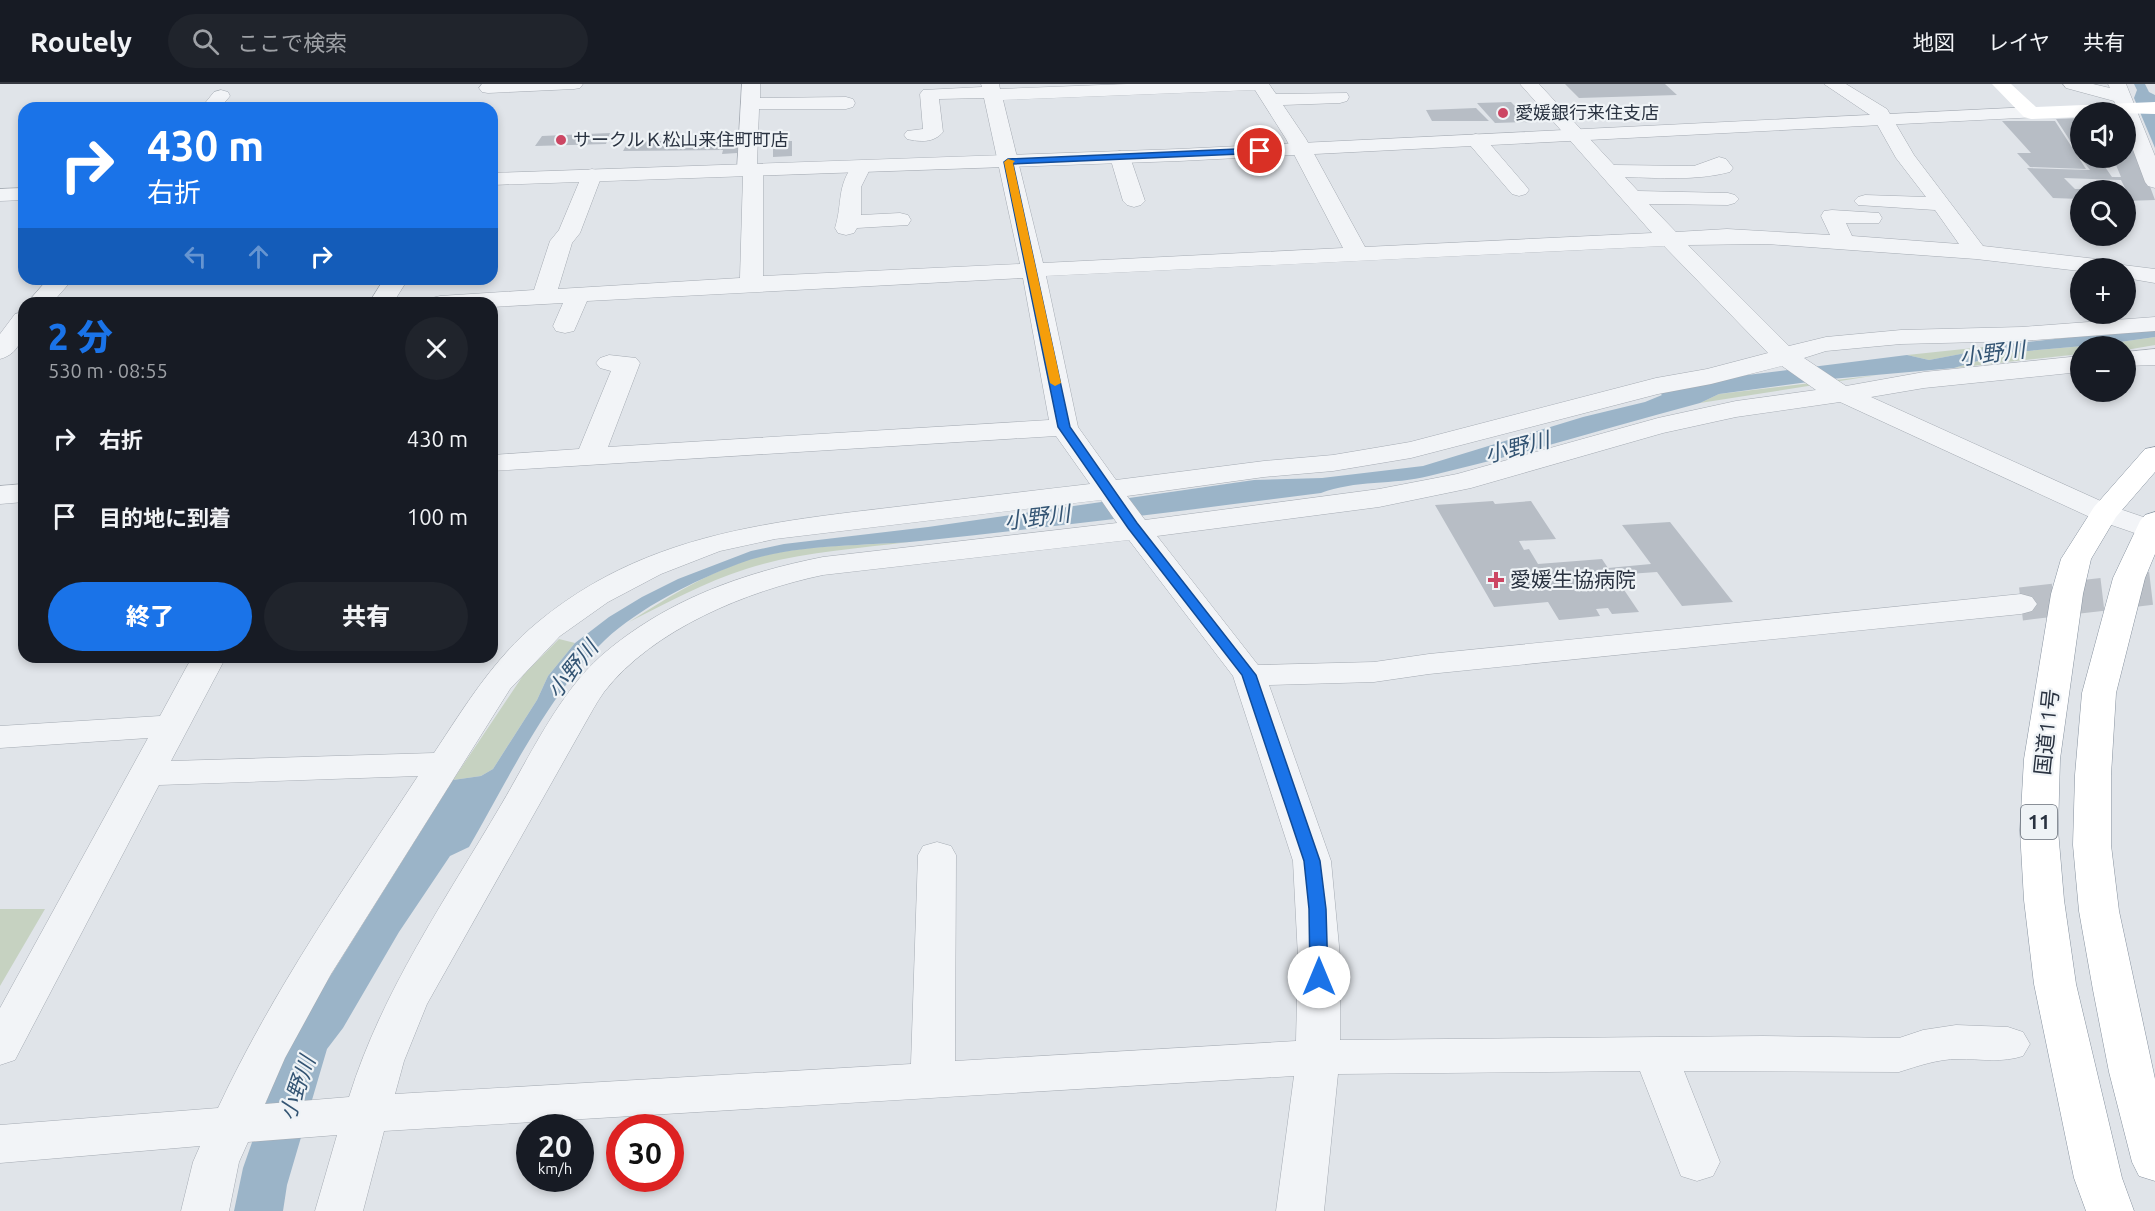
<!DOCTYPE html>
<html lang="ja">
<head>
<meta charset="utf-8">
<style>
	:root { --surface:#171b24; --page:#20242c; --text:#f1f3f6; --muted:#9ea1a6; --line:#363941; --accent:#1a73e8 }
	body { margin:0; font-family:Ubuntu,"Noto Sans JP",sans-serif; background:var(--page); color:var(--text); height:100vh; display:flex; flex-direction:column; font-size:22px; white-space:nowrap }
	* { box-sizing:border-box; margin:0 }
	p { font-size:20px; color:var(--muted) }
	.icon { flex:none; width:33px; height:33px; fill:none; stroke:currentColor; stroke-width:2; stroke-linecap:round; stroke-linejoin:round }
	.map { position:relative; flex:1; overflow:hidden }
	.panel { position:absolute; left:18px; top:213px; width:480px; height:366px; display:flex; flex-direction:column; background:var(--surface); border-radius:18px; box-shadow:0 3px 9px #0003 }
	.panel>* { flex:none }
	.top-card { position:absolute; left:18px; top:18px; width:480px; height:183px; border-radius:18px; box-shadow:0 3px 9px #0003; background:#1a73e8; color:#fff; overflow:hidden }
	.fabs { position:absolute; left:2070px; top:18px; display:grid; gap:12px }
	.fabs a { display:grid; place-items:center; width:66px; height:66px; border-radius:50%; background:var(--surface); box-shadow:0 3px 9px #0003; font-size:30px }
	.speed { position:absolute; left:516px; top:1030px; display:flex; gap:12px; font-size:30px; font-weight:700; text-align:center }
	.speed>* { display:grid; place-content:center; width:78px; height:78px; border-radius:50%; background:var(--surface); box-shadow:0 3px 9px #0003; line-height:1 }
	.speed small { font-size:15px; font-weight:400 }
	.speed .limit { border:9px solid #d22; background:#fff; color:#111 }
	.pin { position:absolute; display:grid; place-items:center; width:51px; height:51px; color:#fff; margin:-26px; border:3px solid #fff; border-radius:50%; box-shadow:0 2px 6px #0007 }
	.me { position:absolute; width:66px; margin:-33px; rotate:0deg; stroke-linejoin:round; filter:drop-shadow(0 0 4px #0008) }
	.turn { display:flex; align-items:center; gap:21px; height:126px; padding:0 30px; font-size:27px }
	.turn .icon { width:78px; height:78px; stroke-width:2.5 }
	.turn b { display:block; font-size:42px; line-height:51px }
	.lanes { display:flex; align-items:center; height:57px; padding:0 30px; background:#0003; justify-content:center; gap:30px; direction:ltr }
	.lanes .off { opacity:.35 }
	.round { display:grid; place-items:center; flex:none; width:63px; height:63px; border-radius:32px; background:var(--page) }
	.headline { display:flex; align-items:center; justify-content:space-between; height:102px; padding:0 30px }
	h1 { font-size:36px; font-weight:800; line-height:45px; color:var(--accent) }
	.action { display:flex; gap:12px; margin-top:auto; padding:12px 30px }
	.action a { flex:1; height:69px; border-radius:36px; background:var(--accent); color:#fff; font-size:24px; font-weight:800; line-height:69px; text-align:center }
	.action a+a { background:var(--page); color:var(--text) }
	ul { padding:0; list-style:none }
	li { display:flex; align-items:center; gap:18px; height:78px; padding:0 30px }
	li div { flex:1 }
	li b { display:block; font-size:22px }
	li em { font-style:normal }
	header { display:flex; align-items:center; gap:36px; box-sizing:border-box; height:84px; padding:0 30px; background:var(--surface); border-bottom:2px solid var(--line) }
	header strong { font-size:28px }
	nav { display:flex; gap:33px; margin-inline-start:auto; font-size:21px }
	.search { width:420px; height:54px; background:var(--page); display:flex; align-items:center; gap:15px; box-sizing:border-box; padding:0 21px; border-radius:33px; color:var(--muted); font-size:22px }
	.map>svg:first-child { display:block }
	.green { fill:#c6d2c1 }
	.water { fill:#9bb4c8 }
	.building { fill:#b7bdc5; fill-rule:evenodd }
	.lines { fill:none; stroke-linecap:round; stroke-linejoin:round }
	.minor-tunnel { stroke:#bbc0c7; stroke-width:33; stroke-dasharray:33 16; stroke-linecap:butt }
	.minor-casing { stroke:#a5abb3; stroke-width:1 }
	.tertiary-casing { stroke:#a5abb3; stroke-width:1 }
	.trunk-casing { stroke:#87929f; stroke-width:1 }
	.minor { fill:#f2f4f7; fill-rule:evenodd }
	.tertiary { fill:#f2f4f7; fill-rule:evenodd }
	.secondary { fill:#fff; fill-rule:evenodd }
	.trunk { fill:#fff; fill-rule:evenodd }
	.route { fill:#1a73e8; stroke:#114b97; stroke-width:1.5 }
	.slow { fill:#f59e0b }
	.poi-dot { fill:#cc4663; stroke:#eff3f6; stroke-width:2 }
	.labels { text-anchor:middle; stroke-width:4.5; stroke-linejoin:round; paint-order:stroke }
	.far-poi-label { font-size:18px; fill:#293240; stroke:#eff3f6; text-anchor:start }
	.shield { fill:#eff3f6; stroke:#646c77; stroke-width:1.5 }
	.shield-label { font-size:20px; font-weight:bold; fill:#293240 }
	.poi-label { font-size:21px; fill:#293240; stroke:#eff3f6; text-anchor:start }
	.street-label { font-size:21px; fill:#293240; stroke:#eff3f6 }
	.water-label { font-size:22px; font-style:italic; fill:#335473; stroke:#eff3f6 }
</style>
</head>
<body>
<header>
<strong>Routely</strong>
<div class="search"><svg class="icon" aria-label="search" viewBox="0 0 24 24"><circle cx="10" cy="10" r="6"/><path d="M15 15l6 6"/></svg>ここで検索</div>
<nav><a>地図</a><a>レイヤ</a><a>共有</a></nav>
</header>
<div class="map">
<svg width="2155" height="1127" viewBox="0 0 2155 1127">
	<rect width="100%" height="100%" fill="#e0e4e9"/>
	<path class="green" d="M2155,253V261L2126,266V262H2080V270L1954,284L2005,269L2106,260Z
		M1983,263V266L1929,276L1907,271Z
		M1878,291L1700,319L1719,310Z
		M909,458C855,465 798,468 746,485C705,498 667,519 629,538C664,516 700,493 739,479C792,460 853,462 909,458Z
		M559,555L575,559L548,592L537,616L493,685L481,692L453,696L524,590Z
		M0,825H45L0,902Z"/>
	<path class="water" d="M2134,0H2145L2149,8L2155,11V64L2134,14L2137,6Z
		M2155,244V253L2106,260L2005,269L1954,284L1831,295L1719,310L1700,319C1610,343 1520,371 1429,392C1394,401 1354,396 1321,409C1191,426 1061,442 930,456C869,463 796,458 738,480C695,496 639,524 605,556C550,608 507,697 469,763L450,772L399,848L343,944L327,965L287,1101L283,1127H234L243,1084L276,990L304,934L453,696L481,692L493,685L537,616L548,592L575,559L609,533L642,513L678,495L751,467L784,460L928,443L1254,396L1322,394L1423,382L1583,333L1645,318L1662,311L1659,308L1731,293L1907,271L1929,276L1982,266L1983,263Z"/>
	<path class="building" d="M1565,0H1665L1677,11L1579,14Z
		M1511,18L1530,38L1495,39L1477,19Z
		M1476,24L1489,37H1432L1426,26Z
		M2080,34V72L2056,35Z
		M2002,37H2055L2086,85L2030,83L2017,69H2031Z
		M2126,38L2155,116L2126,117V106L2121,96L2064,94L2075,105H2080V115L2053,114L2027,84L2090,86L2081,74H2126ZM2110,79L2116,81L2121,93H2112L2103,80Z
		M610,49L606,60L535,62L542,52Z
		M728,52H740L737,69L722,70L723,66L623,67L628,58L728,55Z
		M773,57H792V72L773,73Z
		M1493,417L1495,420L1531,417L1556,455L1519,457L1524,466L1529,465L1538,480L1602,475L1608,484L1651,480L1622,441L1670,438L1733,518L1682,522L1657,488L1614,491L1639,528L1612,530L1608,524L1596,525L1600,532L1559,536L1548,518L1494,523L1435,421Z"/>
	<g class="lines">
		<path class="minor-tunnel" d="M2021,520L2155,504"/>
		<defs>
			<path id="minor" d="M482,0H583L580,4L574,5L488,9L482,8L479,4Z
				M742,0H760V14L846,13L853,15L855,19L853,23L846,25H759L757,81L763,86V192L1020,180L984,14L939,15L943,48C934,59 920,58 907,55L904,51L907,47L923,45L920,10L923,6L982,3L981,0H999L1000,5L1127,0H1269L1276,10L1347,9L1349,13L1347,17L1340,19L1283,21L1306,55L1365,163L1652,149L1520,0H1539L1614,81L1694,82L1719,73L1726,75L1733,84L1730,88C1696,97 1660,94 1625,93L1638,107L1728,109L1735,111L1739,115L1735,119L1728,121L1649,120L1676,148L1727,145L1830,151L1821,132L1824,127L1832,126L1879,129L1882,134L1879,139H1846L1852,152L1959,160L1935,126L1858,121L1854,117L1858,113L1865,111L1926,113L1896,74L1873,33L1824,0H1846L1887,25L1914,71L1983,162L2114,177L2123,181L2155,185V199L2126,194V184H2080V187L1976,175L1767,160L1688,161L1789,262L1826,253L1901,246L2022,243L2155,233V247L2022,257L1901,260L1826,267L1804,274L1846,302L1924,288L2080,272V288L1924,304L1871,313L2114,423L2155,437V456L2094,435L1840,318L1736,333L1663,349L1471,404L1379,423L1157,452L1258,581L1374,578L1429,570L2021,510L2032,513L2037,520L2032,527L2021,530L1429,590L1374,598L1269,601L1331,777L1340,873V956L1763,952L1899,954L1923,946L1956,941L2008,943L2023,948L2030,960L2023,972C2002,979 1981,975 1958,975C1938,975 1918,982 1899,988L1684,987L1720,1078L1713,1092L1697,1097L1681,1092L1640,987L1338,990L1324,1127H1276L1294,992L384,1047L363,1127H315L337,1051L248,1058L239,1078L229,1127H181L193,1078L200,1062L0,1079V1041L218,1024C273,906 347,800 418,692L159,701L15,976L0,981V924L148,654L0,664V642L160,632L192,573H226L171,677L434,669C465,622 494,574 538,538C641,453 759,439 887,424C954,416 1022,408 1090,400L1056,352L492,387V371L579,365L611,287L600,284L596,279L600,274L609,271L636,274L640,279L608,363L1049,336L1023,194L587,217L574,247L565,249L556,247L553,242L563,219L492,223V219H428L432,214L440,212L534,206L550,157L559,146L582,91L585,87L592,85L599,87L602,91L580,149L572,159L558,205L740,194L743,91L737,86ZM1255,6L1286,55L1343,164L1043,179L1003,16ZM1664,162L1768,269L1707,285L1656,294L1410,358L1333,371L1264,377L1116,396L1078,343L1046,192ZM1782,282L1816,306L1736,317L1658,334L1457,390L1379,405L1145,436L1127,412L1264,393L1333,387L1411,374L1658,310L1711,300ZM1101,416L1117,439L823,473C742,489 666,516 602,571C559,609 530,672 501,721C446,815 382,907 349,1013L265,1020L285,974L331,890L510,605L560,552L608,518L661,490L720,467L775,455ZM1129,456L1233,592L1293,777L1298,873L1296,957L955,977L956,771L951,762L937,758L923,762L918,771L911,980L395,1010L404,977L427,920L583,643C590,631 596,619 604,608C653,545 747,507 823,491Z
				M2063,0H2093L2110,4L2108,0H2126L2155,72V104L2148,102L2145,98L2126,47V28H2119L2114,17L2066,4Z
				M221,6L228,8L230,12L220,24H201L214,8Z
				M1476,50L1483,52L1526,102L1529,106L1526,110L1519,112L1512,110L1469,60L1466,56L1469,52Z
				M1120,67L1127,69L1130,73L1145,117L1141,121L1134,123L1127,121L1123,117L1110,73L1113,69Z
				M861,77L868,79L871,83L861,103V131L900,129L908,131L911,136L908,141L857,144L854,149L846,151L838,149L835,144C843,118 836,104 854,79Z
				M48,195H73L52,219H27Z
				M384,195H408L393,219H369Z
				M24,228C24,247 23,269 0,275V250L15,230Z
				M2155,265V281L2126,282V268Z
				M24,400V418L0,420V402Z"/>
			<path id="tertiary" d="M2031,23L2038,25L2040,29L2038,33L1179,77L492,101V89L1179,65Z
				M24,104V116L0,117V105Z"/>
			<path id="trunk" d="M2155,363V388L2116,433L2091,475L2083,510L2060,675L2058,746L2064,816L2076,900L2122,1094L2134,1127H2086L2074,1094L2034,900L2024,816L2020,746L2024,675L2051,510L2061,475L2094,423L2145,365Z
				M2155,428V470L2145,494L2116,609L2111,691V761L2119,827L2155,995V1097L2139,1092L2132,1078L2109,988L2093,906L2079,827L2073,761L2075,691L2082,609L2113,494L2140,437L2145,431Z"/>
		</defs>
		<use href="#minor" class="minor-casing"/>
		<use href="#tertiary" class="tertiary-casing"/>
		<use href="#trunk" class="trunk-casing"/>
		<use href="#minor" class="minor"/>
		<use href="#tertiary" class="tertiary"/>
		<path class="secondary" d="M1992,0H2011L2036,23L2155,18V30L2080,28V33L2031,35L2024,33Z"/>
		<use href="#trunk" class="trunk"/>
	</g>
	<path class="route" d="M1260,64L1264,67L1263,69L1013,80L1070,343L1137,439L1256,591L1320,777L1326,825L1328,893L1325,898L1319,900L1313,898L1310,893L1309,825L1304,777L1242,591L1128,444L1058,343L1004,78L1008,75Z"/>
	<path class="slow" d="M1008,75L1015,77L1013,79L1061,299L1055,302L1050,299L1004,78Z"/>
	<g class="poi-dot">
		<circle cx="1503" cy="29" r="6"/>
		<circle cx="561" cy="56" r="6"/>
		<path d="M1493 487h6v6h6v6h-6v6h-6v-6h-6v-6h6z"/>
	</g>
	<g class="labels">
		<g class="far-poi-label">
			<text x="1515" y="35">愛媛銀行来住支店</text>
			<text x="573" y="62">サークルＫ松山来住町町店</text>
		</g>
		<rect class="shield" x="2021" y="721" width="36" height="34" rx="4.5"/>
		<g class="shield-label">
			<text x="2039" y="745">11</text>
		</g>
		<g class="poi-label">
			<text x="1510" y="503">愛媛生協病院</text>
		</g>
		<g class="street-label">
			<text transform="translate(2047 648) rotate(-84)" y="7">国道11号</text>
		</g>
		<g class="water-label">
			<text transform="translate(1992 269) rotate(-7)" y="8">小野川</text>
			<text transform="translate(1517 363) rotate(-14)" y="8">小野川</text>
			<text transform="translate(1037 433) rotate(-7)" y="8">小野川</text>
			<text transform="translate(572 585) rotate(-51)" y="8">小野川</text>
			<text transform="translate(297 1004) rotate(-71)" y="8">小野川</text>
		</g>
	</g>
</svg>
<div class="fabs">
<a><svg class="icon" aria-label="sound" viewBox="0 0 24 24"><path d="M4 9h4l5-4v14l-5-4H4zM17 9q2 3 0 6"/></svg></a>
<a><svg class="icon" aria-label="search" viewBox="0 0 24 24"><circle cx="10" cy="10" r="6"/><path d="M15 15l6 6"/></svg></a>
<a>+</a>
<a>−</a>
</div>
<div class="speed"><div>20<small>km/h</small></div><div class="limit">30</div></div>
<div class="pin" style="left:1260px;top:67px;background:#d93025"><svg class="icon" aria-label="arrive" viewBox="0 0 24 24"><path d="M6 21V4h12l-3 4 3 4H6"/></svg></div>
<svg class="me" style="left:1319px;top:893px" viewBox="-20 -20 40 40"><circle r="19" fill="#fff"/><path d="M0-13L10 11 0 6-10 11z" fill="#1a73e8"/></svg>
<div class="top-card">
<div class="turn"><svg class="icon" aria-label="right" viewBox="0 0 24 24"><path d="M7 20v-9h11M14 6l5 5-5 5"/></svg><div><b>430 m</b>右折</div></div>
<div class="lanes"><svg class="icon off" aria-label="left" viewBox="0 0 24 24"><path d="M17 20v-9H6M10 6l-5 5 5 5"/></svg><svg class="icon off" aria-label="ahead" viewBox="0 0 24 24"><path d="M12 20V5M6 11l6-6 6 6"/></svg><svg class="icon" aria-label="right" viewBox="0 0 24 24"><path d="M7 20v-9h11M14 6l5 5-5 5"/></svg></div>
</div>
<section class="panel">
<div class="headline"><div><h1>2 分</h1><p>530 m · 08:55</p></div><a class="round"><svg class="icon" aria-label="close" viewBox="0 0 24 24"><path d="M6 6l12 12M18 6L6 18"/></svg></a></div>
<ul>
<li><svg class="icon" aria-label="right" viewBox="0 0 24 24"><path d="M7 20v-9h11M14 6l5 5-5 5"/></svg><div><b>右折</b></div><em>430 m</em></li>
<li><svg class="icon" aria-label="arrive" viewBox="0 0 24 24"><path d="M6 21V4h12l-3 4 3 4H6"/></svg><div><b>目的地に到着</b></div><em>100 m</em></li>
</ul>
<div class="action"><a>終了</a><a>共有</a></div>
</section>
</div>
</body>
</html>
